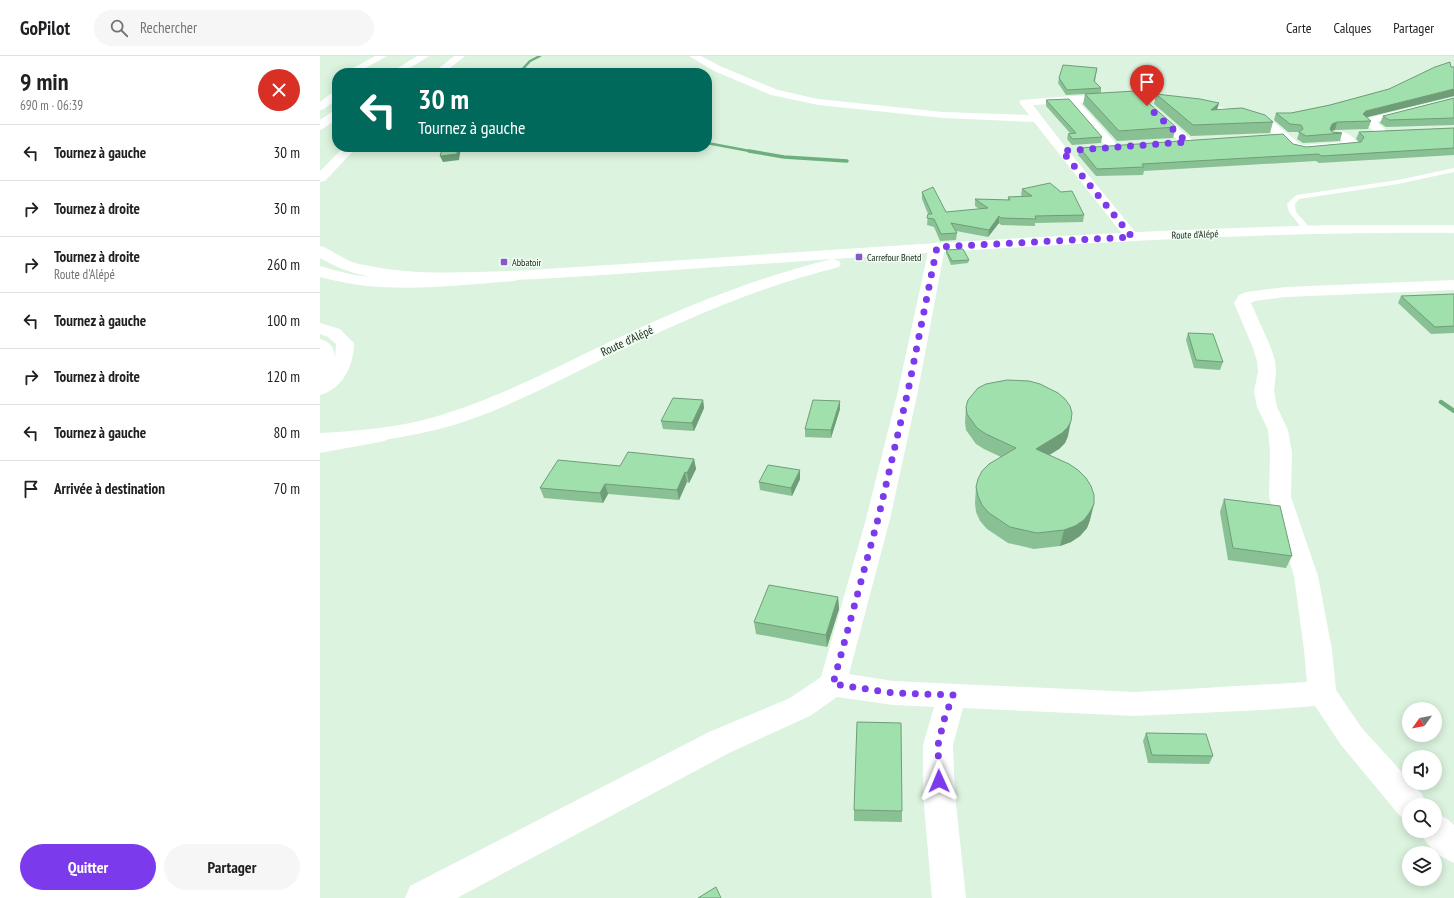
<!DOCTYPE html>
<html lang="fr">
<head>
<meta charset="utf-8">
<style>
	:root { --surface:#fff; --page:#f6f6f6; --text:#202124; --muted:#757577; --line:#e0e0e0; --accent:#7c3aed }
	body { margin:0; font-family:"PT Sans Narrow",sans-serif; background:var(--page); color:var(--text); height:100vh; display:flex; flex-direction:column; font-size:15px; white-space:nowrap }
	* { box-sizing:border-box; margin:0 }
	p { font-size:13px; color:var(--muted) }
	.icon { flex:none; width:22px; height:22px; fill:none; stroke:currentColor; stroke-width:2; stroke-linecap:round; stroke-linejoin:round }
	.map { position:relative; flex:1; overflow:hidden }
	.details { display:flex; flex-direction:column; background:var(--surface); width:320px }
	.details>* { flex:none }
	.hud { position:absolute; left:12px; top:12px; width:380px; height:84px; border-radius:16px; box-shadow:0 2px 10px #0003; background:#00695c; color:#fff; overflow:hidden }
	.needle { width:26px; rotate:237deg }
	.controls { position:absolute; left:1082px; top:646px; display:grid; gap:8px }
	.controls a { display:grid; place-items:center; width:40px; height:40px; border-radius:50%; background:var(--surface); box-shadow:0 2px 10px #0003; font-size:20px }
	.pin { position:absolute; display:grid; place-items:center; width:34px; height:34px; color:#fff; margin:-41px -17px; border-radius:50% 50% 50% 0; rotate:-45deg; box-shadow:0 0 4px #0007 }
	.pin .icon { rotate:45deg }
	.me { position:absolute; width:44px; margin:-22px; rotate:359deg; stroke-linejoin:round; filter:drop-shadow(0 0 3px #0008) }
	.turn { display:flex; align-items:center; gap:14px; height:84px; padding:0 20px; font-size:18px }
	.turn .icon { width:52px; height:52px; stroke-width:2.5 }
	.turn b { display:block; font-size:28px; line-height:34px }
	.round { display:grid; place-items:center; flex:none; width:42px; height:42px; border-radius:21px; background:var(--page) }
	.overview { display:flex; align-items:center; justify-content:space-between; height:68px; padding:0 20px }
	h1 { font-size:24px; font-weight:800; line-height:30px }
	.button { display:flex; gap:8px; margin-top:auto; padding:8px 20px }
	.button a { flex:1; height:46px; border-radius:24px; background:var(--accent); color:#fff; font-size:16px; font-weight:800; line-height:46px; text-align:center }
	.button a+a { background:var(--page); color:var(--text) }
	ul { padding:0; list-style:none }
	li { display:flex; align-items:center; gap:12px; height:56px; padding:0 20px; border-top:1px solid var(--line) }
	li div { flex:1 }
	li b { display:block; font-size:15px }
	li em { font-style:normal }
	header { display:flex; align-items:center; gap:24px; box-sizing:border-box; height:56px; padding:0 20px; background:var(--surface); border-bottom:1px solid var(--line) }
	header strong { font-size:19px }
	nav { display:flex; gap:22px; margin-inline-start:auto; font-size:14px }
	.search { width:280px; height:36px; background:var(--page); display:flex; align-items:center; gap:10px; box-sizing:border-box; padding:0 14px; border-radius:22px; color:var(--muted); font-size:15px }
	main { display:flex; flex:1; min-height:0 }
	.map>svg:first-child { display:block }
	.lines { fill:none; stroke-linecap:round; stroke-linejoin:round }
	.stream-far2 { stroke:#6eae7c; stroke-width:2.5 }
	.stream-far1 { stroke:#6eae7c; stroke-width:3.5 }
	.stream { stroke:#6eae7c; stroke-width:4.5 }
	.service { fill:#fff; fill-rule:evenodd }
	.minor { fill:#fff; fill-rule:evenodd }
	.secondary { fill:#fff; fill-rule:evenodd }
	.trunk { fill:#fff; fill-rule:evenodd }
	.wall { fill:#89c194 }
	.shaded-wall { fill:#6f9d78 }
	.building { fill:#9fe0ac; stroke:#6f9d78 }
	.route { stroke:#7c3aed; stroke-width:7; stroke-dasharray:0 12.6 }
	.poi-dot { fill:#8956cf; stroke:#effef1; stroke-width:1.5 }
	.labels { text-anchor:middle; stroke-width:3; stroke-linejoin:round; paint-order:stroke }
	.far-street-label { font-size:10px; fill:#1c251d; stroke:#effef1 }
	.far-poi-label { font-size:10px; fill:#1c251d; stroke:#effef1; text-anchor:start }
	.street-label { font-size:12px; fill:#1c251d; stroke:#effef1 }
</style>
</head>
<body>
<header>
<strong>GoPilot</strong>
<div class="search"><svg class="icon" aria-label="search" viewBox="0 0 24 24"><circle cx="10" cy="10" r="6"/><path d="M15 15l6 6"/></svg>Rechercher</div>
<nav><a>Carte</a><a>Calques</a><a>Partager</a></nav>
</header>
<main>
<section class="details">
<div class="overview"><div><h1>9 min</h1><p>690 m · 06:39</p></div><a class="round" style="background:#d93025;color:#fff"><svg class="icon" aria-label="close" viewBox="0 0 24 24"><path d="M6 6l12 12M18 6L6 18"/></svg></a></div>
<ul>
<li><svg class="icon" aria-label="left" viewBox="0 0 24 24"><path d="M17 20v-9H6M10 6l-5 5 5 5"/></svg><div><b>Tournez à gauche</b></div><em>30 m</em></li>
<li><svg class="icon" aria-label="right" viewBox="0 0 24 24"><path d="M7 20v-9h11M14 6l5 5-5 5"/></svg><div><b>Tournez à droite</b></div><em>30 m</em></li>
<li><svg class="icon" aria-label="right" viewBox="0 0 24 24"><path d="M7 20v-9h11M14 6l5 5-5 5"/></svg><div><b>Tournez à droite</b><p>Route d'Alépé</p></div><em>260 m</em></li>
<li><svg class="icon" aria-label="left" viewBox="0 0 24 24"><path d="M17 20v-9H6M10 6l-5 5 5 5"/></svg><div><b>Tournez à gauche</b></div><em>100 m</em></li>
<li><svg class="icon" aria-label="right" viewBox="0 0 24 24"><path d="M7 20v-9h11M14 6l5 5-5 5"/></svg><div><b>Tournez à droite</b></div><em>120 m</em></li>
<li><svg class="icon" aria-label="left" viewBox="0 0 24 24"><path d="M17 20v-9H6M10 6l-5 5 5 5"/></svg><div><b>Tournez à gauche</b></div><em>80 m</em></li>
<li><svg class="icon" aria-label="arrive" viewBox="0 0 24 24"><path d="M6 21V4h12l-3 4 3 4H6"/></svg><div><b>Arrivée à destination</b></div><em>70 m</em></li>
</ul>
<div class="button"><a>Quitter</a><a>Partager</a></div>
</section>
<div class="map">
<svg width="1134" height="842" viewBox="0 0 1134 842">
	<rect width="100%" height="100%" fill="#dbf3df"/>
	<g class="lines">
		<path class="stream-far2" d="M199,17L210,5L220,0
			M387,87L435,96"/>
		<path class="stream-far1" d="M429,95L464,101L527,105"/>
		<path class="stream" d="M1121,346L1134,355"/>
		<path class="service" d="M1134,112V116L1078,128L979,143L975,148L976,156L992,174L988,176H985L969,156L967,148L975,140L977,139L1078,124Z"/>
		<path class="minor" d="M369,0H381L402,11L458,34L498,43L623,56L709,59L699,46L701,44L751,40L817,38L878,46L942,60L951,64L980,88L983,89L1023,86L1016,79L1018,76C1026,74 1035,82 1040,89L1038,92L1034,93C1019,94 985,101 972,94C958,86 949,71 934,65L878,52L817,44L760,47L799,91L797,94H789L749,47L713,49L746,92L817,178L819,181L817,184L812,185L807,184L714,66L623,62L498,49L451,39L394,15Z
			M1134,41V47L1057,66L1069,77L1067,80H1059L1042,65L1044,63Z
			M833,53L837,54L871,83L873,86L871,89H863L829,58L827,56L829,54Z
			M617,186L622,188L625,191L598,335L570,463L529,618L573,625L815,636L987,626L984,594L974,520L949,441L950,397L948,374L937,351L934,335L938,316L937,305L933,292L914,247L919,239L926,236L966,231L1134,224V234L966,241L935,245L931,247L951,292L955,305L956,316L954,335L957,351L968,374L972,397L971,441L998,520L1012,594L1016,634L1041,671L1089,724V727H1092L1102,738L1107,749H1089V763L1080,760L1021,689L995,650L942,654L815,660L643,652L633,689L635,738L646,842H612L603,738V689L614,651L573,649L517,641L490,660L411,696L137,842H85L90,830L389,676L470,642L501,621L546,463L578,335L609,191L612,188Z
			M1115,757L1126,762L1134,769V807C1119,801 1106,790 1100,775H1115Z"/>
		<path class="secondary" d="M1014,169H1134V177C927,175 720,190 513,203L519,205L521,208L519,211C438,231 366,263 291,299C240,324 188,352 134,369C90,382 45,387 0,391V377C37,375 75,372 111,362C176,344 238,310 300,281C369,249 438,221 512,203C441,208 370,213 298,218C252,221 206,224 159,225C107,227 46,230 0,202V190C8,192 14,197 22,201C28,205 37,208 45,209C94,220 144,216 194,215C467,198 740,175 1014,169Z"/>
		<path class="trunk" d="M55,0H67L37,17H24Z
			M97,0H109L82,17H70Z
			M134,0H145L124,17H113Z
			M17,35V43L4,53L0,54V46L13,36Z
			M17,54V63L4,72L0,74V64L13,55Z
			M24,91H37L5,125L0,126V115Z
			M0,210C14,214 27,218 42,220C92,226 144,219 194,215L200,217L202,220L200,223L194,225C129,230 64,239 0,221Z
			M0,267L20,273L34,287C34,309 23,333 0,339V283C10,285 15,293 15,303L16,288L8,281L0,278Z
			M58,373L65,375L68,380L65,385L0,397V383Z"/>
	</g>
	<path class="wall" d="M1131,11H1134V40L1046,61L1051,65L1048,73L1015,74L1012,75V76L1022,77L1020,85L983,87L977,83L979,77L978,76H968L954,64L956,57H971L1010,49L1069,33Z
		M777,12L775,26L781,32V37L856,71L853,82L797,85L763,48L765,38L746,39L738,27L739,22Z
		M836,38L897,54L953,66L950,77L871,80L834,48Z
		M1134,42V69L1066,71L1060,67L1063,60Z
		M726,44L782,81L781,87L752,89L747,83L748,78L750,77L726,50Z
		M1134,72V99L999,107L996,105L824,115L823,119L776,120L758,99L760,92L973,88L986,91L1039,86L1036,83L1039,76Z
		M702,133L764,159L763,166L715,167V170L681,169L679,167L668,181L636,175L637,177L636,184L620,185L614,171L607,169L608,158L602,143V136L626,156L659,153L655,150V143L688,144V141L702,140L701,139Z
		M626,194L649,204L648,207L631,209L626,197Z
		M1134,238V277L1111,278L1078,247L1081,240Z
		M868,277L903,306L900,314L874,312L866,284Z
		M383,344L384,352L374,375L343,373L341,365Z
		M646,351L748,380L745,387L739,393L729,399L770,464L767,472L760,480L751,486L740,490L714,493L688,487L667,473L660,465L656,456L655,447L656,431L681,401L664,393L656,388L646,374L645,366Z
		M520,353L511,382L485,381V373Z
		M374,403L376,413L369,427L367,426L359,444L288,438L283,447L224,442L220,432L300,410Z
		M480,414V423L472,440L440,434L439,426Z
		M904,443L972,500L966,512L908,504L900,456Z
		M518,541L519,553L507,591L436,578L434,566Z
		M826,677L893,700L889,708L828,707L823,685Z
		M534,754L582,755V766L534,765Z"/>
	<path class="shaded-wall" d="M1134,33V40L1044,62L1043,58L1046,55Z
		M899,47L896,58L891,54Z
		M1017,66L1015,74L1010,75L1008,80L1012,68Z
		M138,91H141L139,104L123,106L120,100Z
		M679,160V167L668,181L669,174Z
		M383,344L384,352L374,375L372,367Z
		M520,345V353L511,382V374Z
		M751,365L748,380L745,387L739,393L713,409L716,393Z
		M374,403L376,413L369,427L367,417Z
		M480,414V423L472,440L471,432Z
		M365,416L367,426L359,444L357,434Z
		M285,428L288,438L283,447L280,437Z
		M774,448L770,464L767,472L760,480L751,486L740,490L744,474Z
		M518,541L519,553L507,591L506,579Z"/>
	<path class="building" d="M1130,6L1131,11H1134V33L1046,55L1043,58L1051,65L1017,66L1012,68L1010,73L1012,76L1022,77L986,80L979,76L983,73L981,69L970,68L956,57H971L1010,49L1069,33L1115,11Z
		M743,9L777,12L774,25L781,32L747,34L739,22Z
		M815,35L856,71L799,75L765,38Z
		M836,38L880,43L899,47L891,54L922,52L945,59L953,66L873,69Z
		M1134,42V62L1069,64L1063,60Z
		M749,43L782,81L753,83L748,78L756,77L726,44Z
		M1134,72V92L1001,100L999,98L822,108L824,111L777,113L760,92L963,78L973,88L986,91L1041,86L1044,81L1039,76Z
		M123,91H138L137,98L120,100Z
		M730,127L741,136L752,135L764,159L715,160L716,163L681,162L679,160L669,174L631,167L637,177L621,178L614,163L607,162L608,158H612L602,136L613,131L626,156L668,152L655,143L690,144L688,141L712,140L702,133Z
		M643,193L649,204L632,205L626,194Z
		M1134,238V270L1115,271L1081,240Z
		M868,277L893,278L903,306L876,304Z
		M687,324L709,325L720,328L738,337L745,343L750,350L752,357L751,365L748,371L742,377L716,393L749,408L758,414L766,422L771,430L774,439V448L770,456L764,464L755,470L744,474L717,477L690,471L669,457L662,449L658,440L656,431L658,423L662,415L669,408L696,392L666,378L657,372L647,358L646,351L648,344L658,332L666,328Z
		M353,342L383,344L372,367L341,365Z
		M493,344L520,345L511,374L485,373Z
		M308,396L374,403L367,417L365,416L357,434L285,428L280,437L220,432L238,404L300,410Z
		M448,409L480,414L471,432L439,426Z
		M904,443L960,450L972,500L913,492Z
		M449,529L518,541L506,579L434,566Z
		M537,666L581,667L582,755L534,754Z
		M826,677L886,678L893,700L832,699Z
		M396,831L401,842H378Z"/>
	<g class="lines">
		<path class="route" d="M619,725L618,689L624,664L633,639L573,637L513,628L558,463L588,335L617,191L812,181L742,95L867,86L827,50"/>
	</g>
	<g class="poi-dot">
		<rect x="535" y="197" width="8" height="8" rx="2"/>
		<rect x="180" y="202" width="8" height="8" rx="2"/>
	</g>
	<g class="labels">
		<g class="far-street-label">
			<text transform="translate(875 178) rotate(-2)" y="4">Route d'Alépé</text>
		</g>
		<g class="far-poi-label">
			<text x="547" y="205">Carrefour Bnetd</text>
			<text x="192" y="210">Abbatoir</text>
		</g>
		<g class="street-label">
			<text transform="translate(307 285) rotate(-25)" y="4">Route d'Alépé</text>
		</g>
	</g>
</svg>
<div class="controls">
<a><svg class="needle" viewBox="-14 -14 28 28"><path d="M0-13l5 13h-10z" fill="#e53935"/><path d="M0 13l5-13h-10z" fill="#757577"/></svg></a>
<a><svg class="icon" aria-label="sound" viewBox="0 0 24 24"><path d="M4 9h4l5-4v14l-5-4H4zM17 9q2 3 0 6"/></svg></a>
<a><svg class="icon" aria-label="search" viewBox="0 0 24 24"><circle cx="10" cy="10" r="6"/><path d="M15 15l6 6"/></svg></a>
<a><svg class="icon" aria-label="layers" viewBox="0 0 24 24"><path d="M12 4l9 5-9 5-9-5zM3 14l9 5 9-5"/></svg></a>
</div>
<div class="pin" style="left:827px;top:50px;background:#d93025"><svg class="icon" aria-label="arrive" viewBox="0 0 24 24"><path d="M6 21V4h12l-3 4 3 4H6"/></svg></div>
<svg class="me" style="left:619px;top:725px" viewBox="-20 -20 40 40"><path d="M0-17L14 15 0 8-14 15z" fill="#7c3aed" stroke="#fff" stroke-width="4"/></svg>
<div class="hud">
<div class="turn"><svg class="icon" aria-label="left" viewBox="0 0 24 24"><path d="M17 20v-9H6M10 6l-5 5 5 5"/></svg><div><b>30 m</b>Tournez à gauche</div></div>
</div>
</div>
</main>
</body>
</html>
